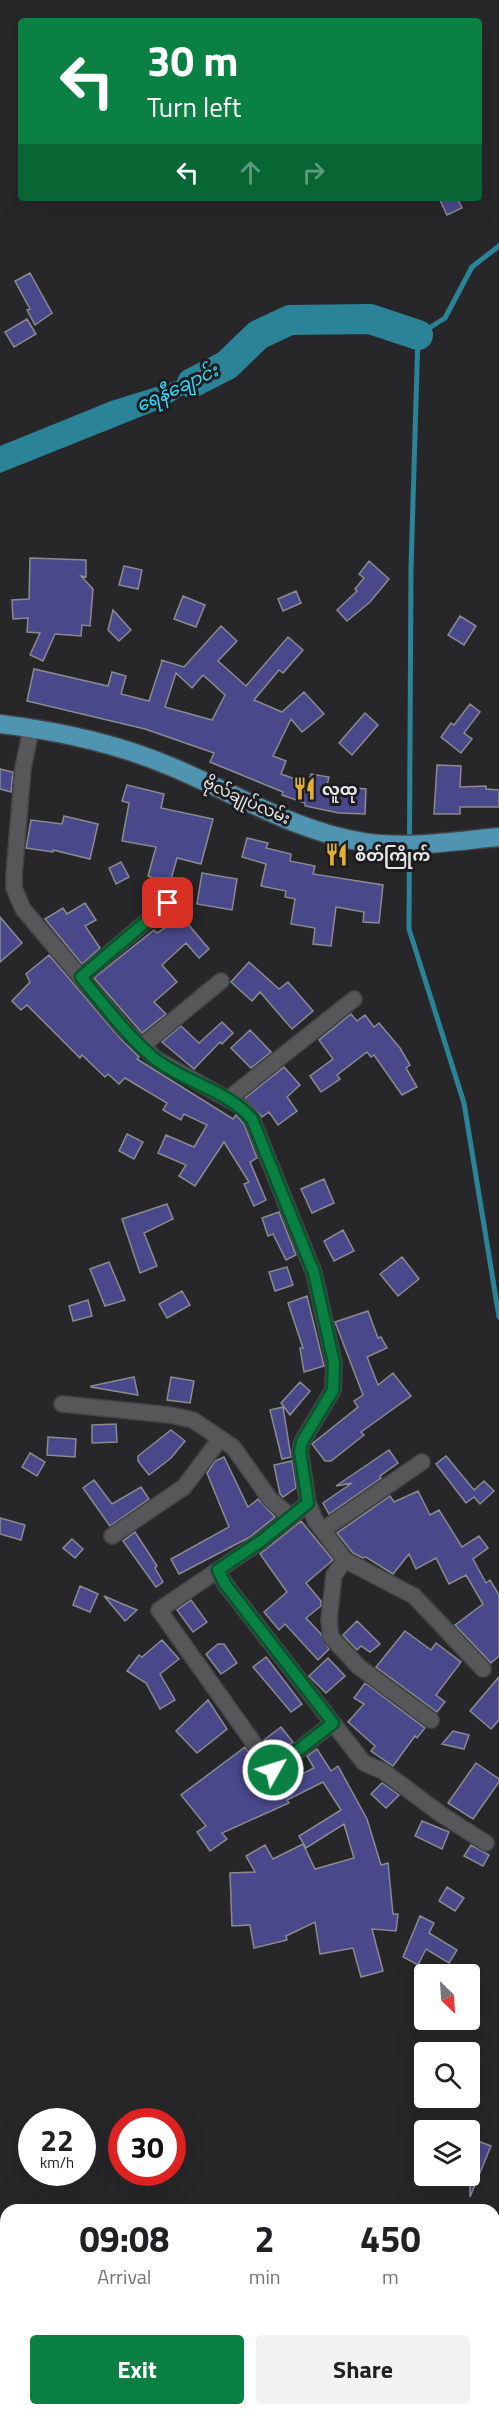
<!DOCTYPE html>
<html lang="en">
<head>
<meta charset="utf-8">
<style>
	:root { --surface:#fff; --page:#f2f2f2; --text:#202124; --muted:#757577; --accent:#0b8043 }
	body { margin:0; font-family:"Titillium Web","Noto Sans Myanmar",sans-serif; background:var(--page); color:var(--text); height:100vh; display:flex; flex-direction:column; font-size:22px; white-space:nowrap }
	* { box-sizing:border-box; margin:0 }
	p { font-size:20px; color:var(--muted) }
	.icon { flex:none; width:33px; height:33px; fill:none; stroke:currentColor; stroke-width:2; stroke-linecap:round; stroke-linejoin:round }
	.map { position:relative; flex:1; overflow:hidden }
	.details { position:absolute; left:0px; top:2204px; width:500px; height:212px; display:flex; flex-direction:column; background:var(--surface); border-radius:18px 18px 0 0; box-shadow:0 6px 24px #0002 }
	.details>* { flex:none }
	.guide { position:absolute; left:18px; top:18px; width:464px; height:183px; border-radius:6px; box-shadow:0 6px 24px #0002; background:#0b8043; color:#fff; overflow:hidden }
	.needle { width:39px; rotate:155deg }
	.buttons { position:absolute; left:414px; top:1964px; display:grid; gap:12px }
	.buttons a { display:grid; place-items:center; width:66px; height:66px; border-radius:6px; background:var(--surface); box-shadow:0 6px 24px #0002; font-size:30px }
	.speed { position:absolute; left:18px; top:2108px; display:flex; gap:12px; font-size:30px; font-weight:700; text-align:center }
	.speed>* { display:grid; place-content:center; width:78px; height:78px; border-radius:50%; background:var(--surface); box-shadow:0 6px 24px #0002; line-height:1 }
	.speed small { font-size:15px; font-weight:400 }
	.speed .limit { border:9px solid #d22; background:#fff; color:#111 }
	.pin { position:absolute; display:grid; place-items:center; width:51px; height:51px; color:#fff; margin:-26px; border-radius:12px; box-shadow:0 3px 9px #0006 }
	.me { position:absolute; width:66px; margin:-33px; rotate:51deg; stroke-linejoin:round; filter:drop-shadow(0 0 4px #0008) }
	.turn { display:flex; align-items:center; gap:21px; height:126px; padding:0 30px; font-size:27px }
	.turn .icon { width:78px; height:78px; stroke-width:2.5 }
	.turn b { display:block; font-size:42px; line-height:51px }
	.lanes { display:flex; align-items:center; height:57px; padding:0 30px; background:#0003; justify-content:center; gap:30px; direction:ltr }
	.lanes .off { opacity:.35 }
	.eta { display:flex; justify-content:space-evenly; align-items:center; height:102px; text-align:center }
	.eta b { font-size:36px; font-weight:700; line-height:42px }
	.cta { display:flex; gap:12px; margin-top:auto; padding:12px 30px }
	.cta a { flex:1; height:69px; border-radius:6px; background:var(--accent); color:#fff; font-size:24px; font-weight:700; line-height:69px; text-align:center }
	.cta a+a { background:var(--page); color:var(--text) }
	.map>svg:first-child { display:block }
	.water { fill:#2b8397 }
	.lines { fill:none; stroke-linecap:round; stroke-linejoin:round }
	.stream { stroke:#2b8397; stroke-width:5 }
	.river { stroke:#2b8397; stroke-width:30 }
	.building { fill:#49488b; stroke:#8a8b8e; stroke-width:1.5; fill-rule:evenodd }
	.street-casing { stroke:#434445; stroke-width:18 }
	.primary-casing { stroke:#434445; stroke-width:21 }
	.street { stroke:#57575a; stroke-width:15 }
	.primary { stroke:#4f94b1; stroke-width:18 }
	.route-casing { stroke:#07532c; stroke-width:15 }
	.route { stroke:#0b8043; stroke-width:10 }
	.labels { text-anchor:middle; stroke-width:6; stroke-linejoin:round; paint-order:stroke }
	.poi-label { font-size:16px; font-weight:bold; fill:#e6e7e8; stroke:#1d1d20; text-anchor:start }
	.street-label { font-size:16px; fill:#e6e7e8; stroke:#1d1d20 }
	.water-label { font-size:18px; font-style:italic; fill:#30dbfe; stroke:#1d1d20 }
</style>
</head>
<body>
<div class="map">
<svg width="499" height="2414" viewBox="0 0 499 2414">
	<rect width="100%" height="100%" fill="#27272a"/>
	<path class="water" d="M227,365L165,407L0,473V446L111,401Z"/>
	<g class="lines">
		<path class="stream" d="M499,246L472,267L445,318L418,335L411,568L409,929L464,1103L499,1317"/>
		<path class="river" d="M192,383L227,365L258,335L290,320L370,319L418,335"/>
	</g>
	<path class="building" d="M439,198H457L462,208L447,215Z
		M30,273L52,313L35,325L27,310L30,309L15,281Z
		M27,319L36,334L14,347L5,332Z
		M30,558L86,560V577L81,576L93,589L90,626L82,625L81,636L55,634L43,661L30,655L40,633L27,632L28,618L13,619L12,600L29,599Z
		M369,561L389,579L370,602L347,621L337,610L357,591L355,589L364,578L359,574Z
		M124,566L142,570L138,589L119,585Z
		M296,591L301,603L283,611L278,599Z
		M183,596L205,605L196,627L174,619Z
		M113,610L131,630L119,641L108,630Z
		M460,616L476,626L464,645L448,635Z
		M221,626L237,641L218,661L246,686L288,637L303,650L283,673L279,670L254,700L282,712L304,692L324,714L302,732L291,719L273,756L286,761L281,774L309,784L311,774L329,777L327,785L366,789L365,814L339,813L305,806V803L282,795L283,792L210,762L214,753L145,729L27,701L34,669L108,686L112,672L126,676L121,694L149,701L162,661L161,660L184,667ZM176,673L192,688L203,675L225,695L212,720L165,707Z
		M470,704L480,712L464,733L472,739L461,753L441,737L451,723L454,725Z
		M365,713L378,725L352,755L339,743Z
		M437,765L461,766L460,787L486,786V789L499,790V807H460V814H434Z
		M0,769L13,772L11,792L0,789Z
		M127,785L164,794L161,808L213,819L201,864L177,858L170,883L148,876L156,847L122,841L129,803L122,801Z
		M64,816L98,824L90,859L53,850V852L26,848L31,820L62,824Z
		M247,838L268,843L266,848L291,854L290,861L315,866L313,874L383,885L379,923L363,922L364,912L336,907L331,946L313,944L315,928L291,924L295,899L285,897L286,891L261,886L266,864L242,857Z
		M121,862L129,877L116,884L109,868Z
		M202,873L237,879L232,910L197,904Z
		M85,903L96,920L85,926L100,948L82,964L45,919L63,908L67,914Z
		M0,917L22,943L0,962Z
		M182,917L209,949L199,958L186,943L162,965L177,982L154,1002L166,1014L142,1033L94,978L154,930L157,933Z
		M49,955L119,1037L139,1057L137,1059L233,1119L236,1115L244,1124L257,1158L250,1162L266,1200L254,1206L244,1184L249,1182L224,1142L195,1186L179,1176L186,1165L158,1153L166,1135L194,1147L207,1125L184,1114L181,1120L163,1110L167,1103L125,1078L119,1084L108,1074L105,1077L82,1055L80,1058L27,1005L21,1010L12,1001L30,982L26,974Z
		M249,962L279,989L288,982L313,1011L292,1029L260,992L252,1001L231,982Z
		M351,1014L357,1021L365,1015L374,1027L379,1023L400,1048L410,1065L406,1068L417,1087L402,1095L374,1055L371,1057L367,1052L337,1075L340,1079L321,1092L310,1076L333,1059L319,1040Z
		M222,1022L233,1033L222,1044L220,1042L194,1069L162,1042L181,1026L199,1043Z
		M250,1030L271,1052L251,1068L231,1048Z
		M284,1067L300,1085L287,1097L297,1111L278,1125L269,1112L262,1117L245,1098Z
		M127,1134L143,1142L134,1159L119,1151Z
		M324,1179L334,1203L312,1213L301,1189Z
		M167,1204L173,1219L144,1233L157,1266L140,1273L122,1219Z
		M279,1212L296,1255L286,1260L273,1234L268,1236L262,1218Z
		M343,1230L354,1251L334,1261L324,1241Z
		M402,1257L419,1279L398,1296L380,1274Z
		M109,1262L125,1300L105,1306L90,1269Z
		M287,1267L293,1285L275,1291L269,1272Z
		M182,1291L190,1305L167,1318L159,1304Z
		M307,1296L324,1366L304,1372L300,1348H303L288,1303Z
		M88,1300L92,1316L73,1321L69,1306Z
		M368,1311L378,1338L381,1337L387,1348L367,1357L378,1385L393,1373L411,1396L361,1432L364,1435L331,1461H325L312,1444L358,1407L354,1401L363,1395L335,1322Z
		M134,1377L138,1395L91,1387V1386Z
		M171,1377L194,1381L190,1403L167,1400Z
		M300,1382L310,1391L290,1415L281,1403Z
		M283,1407L291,1457L282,1459L270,1410Z
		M116,1424L117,1442L92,1443V1425Z
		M171,1430L185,1441L171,1458L149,1475L138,1461V1456Z
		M48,1437L76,1439L75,1457L47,1455Z
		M389,1450L398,1463L380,1476L381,1478L329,1514L323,1503L352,1483L336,1486Z
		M30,1453L45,1462L37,1476L22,1467Z
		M446,1456L474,1490L484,1481L494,1491L480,1504L474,1497L466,1503L436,1464Z
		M224,1457L248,1507L258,1499L275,1517L250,1537L179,1574L171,1559L229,1527L207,1473L215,1461Z
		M292,1461L296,1488L283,1497L280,1494L274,1465Z
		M94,1480L112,1504L141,1487L149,1499L110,1526L83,1488Z
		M418,1491L430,1515L439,1510L462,1547L479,1536L488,1548L473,1559L486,1583L490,1580L499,1595V1656L491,1663L455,1625L483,1604L466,1575L449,1584L436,1558L416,1569L409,1554L393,1574L366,1557L363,1558L353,1553L337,1533L390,1496L394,1502Z
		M0,1518L25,1525L21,1540L0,1534Z
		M301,1521L333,1560L306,1583L321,1601V1606L306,1618L321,1634L329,1649L318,1660L285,1624L279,1630L264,1612L287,1592L260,1554Z
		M135,1532L157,1566L155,1568L163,1582L156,1587L123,1541Z
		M72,1539L83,1549L75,1558L63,1548Z
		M80,1586L98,1594L90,1612L73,1605Z
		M104,1596L137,1610L125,1621Z
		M191,1600L207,1622L193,1632L177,1610Z
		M357,1621L380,1644L370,1652L361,1646L357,1650L343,1635Z
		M405,1631L431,1650L436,1643L461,1662L436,1695L445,1702L437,1712L376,1667Z
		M162,1640L179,1659L160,1674L175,1700L160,1709L146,1683L127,1671L139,1655L142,1657Z
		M224,1644L237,1663L221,1674L206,1654L218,1644Z
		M266,1657L302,1704L291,1712L253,1667Z
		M328,1658L345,1676L326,1693L309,1676Z
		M499,1677V1720L491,1729L470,1711Z
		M365,1683L425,1728L417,1738L415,1736L393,1766L371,1751L375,1746L348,1722L364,1704L354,1698Z
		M208,1700L227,1729L197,1753L176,1731Z
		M281,1727L293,1742L275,1756L264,1740Z
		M453,1731L469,1735L464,1749L442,1744Z
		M245,1747L260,1768L257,1770L268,1791L314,1768L307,1756L317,1749L331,1771L338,1766L367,1819L381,1865L388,1863L393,1914H398L396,1931L372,1929L383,1971L361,1977L353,1948L320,1954L315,1922L286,1936L287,1940L254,1948L250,1925L232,1926L230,1873L255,1872L246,1856L265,1845L273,1859L303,1844L315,1869L354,1858L344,1824L306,1848L299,1836L341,1810L323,1782L287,1800L289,1803L222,1833L227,1839L210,1851L197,1832L206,1826L181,1795Z
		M476,1763L499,1779V1782L473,1819L448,1803Z
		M382,1783L399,1795L386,1808L371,1794Z
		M422,1821L449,1832L442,1849L415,1836Z
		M471,1845L489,1855L483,1866L464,1856Z
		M447,1887L464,1898L455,1911L439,1901Z
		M420,1916L434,1923L429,1933L457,1950L449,1963L426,1949L418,1965L403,1957Z
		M470,2138L491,2146L470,2197Z"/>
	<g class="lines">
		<defs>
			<path id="street" d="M31,729L23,768L14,875V888L23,909L126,1031L156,1059L242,1107L252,1119L314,1273L334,1363L333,1390L302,1442L300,1452L308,1503L315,1520L345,1560L414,1596L483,1669
				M81,977L168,903
				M142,1046L221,981
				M228,1099L354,999
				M62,1404L170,1415L193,1420L233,1447L270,1499L291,1517
				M308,1503L261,1541L159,1610L273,1770L333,1723
				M323,1530L422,1462
				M112,1536L184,1487L220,1439
				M345,1560L334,1575L329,1620L331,1637L359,1667L431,1720
				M218,1570L225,1584L364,1763L383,1771L442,1815L486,1843"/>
			<path id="primary" d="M0,724C58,731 118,744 172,767C234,793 295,831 363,842C407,849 455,841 499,837"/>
		</defs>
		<use href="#street" class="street-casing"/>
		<use href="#primary" class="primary-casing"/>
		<use href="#street" class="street"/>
		<use href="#primary" class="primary"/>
	</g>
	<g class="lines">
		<defs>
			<path id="route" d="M168,903L81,977C104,1005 127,1036 155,1059C186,1083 227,1090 252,1119L314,1273L334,1363L333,1390L302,1442L300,1452L308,1503L261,1541L218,1570L225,1584L333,1723L273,1770"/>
		</defs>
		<use href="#route" class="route-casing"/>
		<use href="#route" class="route"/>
	</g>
	<defs>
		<symbol id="restaurant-bare" viewBox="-9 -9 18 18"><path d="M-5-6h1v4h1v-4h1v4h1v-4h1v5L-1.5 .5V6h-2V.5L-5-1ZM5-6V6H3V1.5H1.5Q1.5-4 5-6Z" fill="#e2af34" stroke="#1d1d20" stroke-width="2.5" paint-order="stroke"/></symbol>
	</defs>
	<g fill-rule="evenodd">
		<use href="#restaurant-bare" x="288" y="772" width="33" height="33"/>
		<use href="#restaurant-bare" x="320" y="838" width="33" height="33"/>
	</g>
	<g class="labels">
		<g class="poi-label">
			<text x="322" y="795">လူထု</text>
			<text x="355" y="861">စိတ်ကြိုက်</text>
		</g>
		<g class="street-label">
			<text transform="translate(247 800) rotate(24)" y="6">ဗိုလ်‌ချုပ်‌လမ်း</text>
		</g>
		<g class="water-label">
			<text transform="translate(177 388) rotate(-25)" y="6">ရေနီချောင်း</text>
		</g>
	</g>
</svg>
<div class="buttons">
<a><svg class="needle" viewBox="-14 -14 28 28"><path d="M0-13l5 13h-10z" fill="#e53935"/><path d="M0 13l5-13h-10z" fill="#757577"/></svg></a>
<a><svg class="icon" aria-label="search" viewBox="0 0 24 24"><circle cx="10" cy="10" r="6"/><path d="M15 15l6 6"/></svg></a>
<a><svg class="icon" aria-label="layers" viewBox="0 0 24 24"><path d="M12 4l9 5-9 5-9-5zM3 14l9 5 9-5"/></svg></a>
</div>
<div class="speed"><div>22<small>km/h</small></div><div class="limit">30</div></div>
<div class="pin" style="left:168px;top:903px;background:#d93025"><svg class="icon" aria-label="arrive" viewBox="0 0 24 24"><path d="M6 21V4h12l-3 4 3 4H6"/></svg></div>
<svg class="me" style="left:273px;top:1770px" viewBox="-20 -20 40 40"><circle r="17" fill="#0b8043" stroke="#fff" stroke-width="3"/><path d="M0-11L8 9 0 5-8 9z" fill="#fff"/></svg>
<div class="guide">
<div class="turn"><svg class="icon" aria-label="left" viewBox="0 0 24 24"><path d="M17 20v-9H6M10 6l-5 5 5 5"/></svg><div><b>30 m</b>Turn left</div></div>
<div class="lanes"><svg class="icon" aria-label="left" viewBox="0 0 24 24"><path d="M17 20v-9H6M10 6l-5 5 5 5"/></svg><svg class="icon off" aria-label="ahead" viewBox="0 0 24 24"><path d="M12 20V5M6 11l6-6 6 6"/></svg><svg class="icon off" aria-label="right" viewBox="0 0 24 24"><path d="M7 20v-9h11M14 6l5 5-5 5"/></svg></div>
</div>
<section class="details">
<div class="eta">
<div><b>09:08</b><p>Arrival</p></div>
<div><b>2</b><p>min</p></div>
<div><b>450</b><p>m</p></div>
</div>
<div class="cta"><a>Exit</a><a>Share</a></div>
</section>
</div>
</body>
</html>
